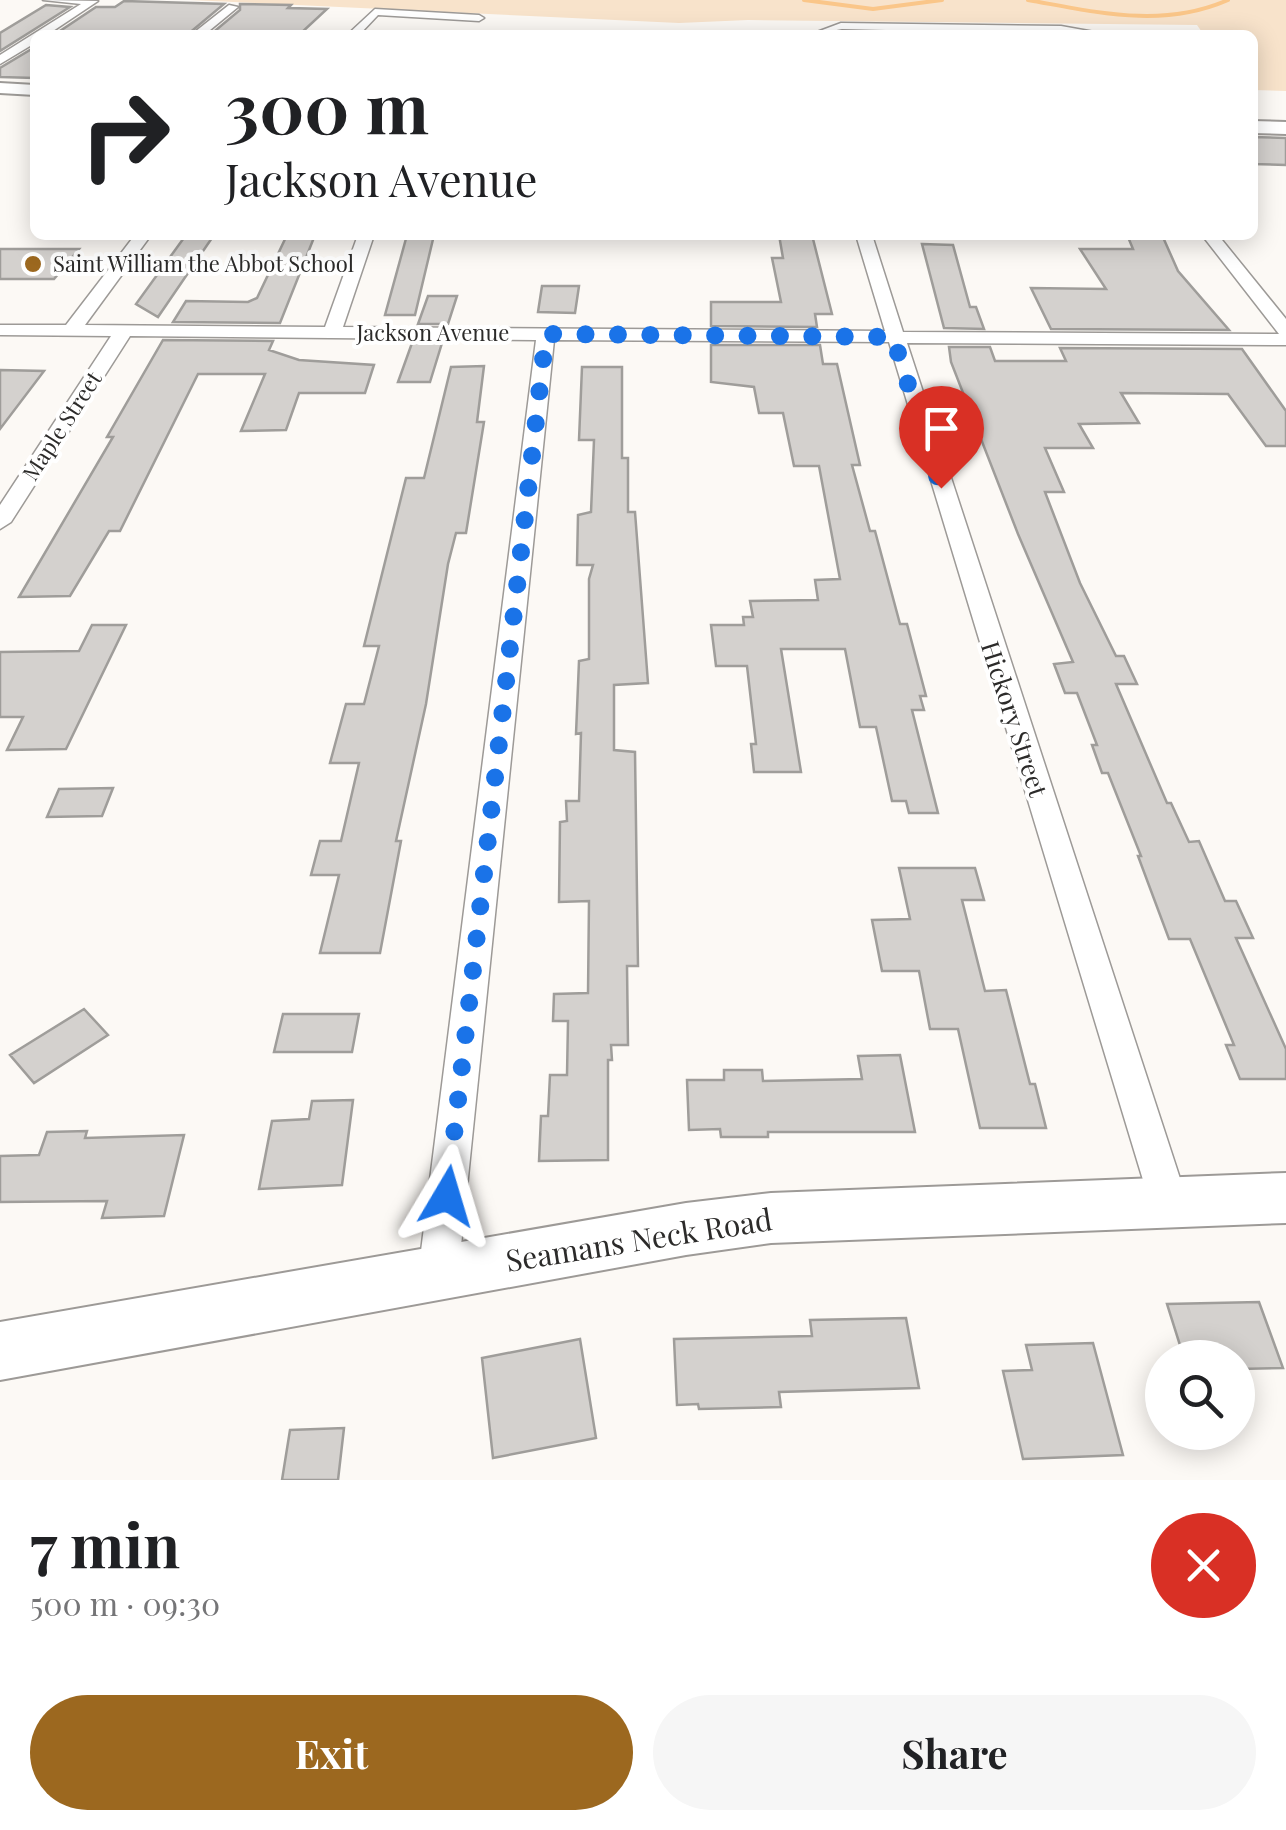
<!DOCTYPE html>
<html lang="en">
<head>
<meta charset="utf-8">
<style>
	:root { --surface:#fff; --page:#f6f6f6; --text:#202124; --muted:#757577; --accent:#9c681f }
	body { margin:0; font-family:"Playfair Display",serif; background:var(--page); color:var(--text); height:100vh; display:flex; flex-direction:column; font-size:38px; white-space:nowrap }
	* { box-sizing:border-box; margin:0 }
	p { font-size:32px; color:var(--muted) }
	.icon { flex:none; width:55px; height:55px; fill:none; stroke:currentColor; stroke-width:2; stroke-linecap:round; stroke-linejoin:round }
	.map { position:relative; height:1480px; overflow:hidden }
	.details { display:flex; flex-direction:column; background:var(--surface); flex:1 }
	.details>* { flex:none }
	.hud { position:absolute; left:30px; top:30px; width:1228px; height:210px; border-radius:15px; box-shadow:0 5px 25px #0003; background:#fff; color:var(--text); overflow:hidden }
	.controls { position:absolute; left:1145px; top:1340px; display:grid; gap:20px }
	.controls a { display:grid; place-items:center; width:110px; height:110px; border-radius:50%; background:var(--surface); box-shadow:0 5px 25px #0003; font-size:50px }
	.pin { position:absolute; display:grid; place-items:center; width:85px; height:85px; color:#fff; margin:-102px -42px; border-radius:50% 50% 50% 0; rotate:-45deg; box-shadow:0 0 10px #0007 }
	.pin .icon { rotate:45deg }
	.me { position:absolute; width:110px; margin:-55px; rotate:7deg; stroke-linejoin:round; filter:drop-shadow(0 0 8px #0008) }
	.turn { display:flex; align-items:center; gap:35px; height:210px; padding:0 30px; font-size:45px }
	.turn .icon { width:130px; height:130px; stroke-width:2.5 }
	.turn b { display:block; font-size:70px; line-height:85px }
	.round { display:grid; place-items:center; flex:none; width:105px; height:105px; border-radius:52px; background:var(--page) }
	.head { display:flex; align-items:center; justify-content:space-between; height:170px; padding:0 30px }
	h1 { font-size:60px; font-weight:700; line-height:75px }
	.cta { display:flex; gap:20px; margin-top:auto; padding:20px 30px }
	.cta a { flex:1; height:115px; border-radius:60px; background:var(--accent); color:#fff; font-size:40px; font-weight:700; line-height:115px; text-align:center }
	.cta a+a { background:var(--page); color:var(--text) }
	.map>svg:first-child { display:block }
	.green { fill:#f8e3cb }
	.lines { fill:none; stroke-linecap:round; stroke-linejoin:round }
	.stream { stroke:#fac689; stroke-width:4 }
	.building { fill:#d4d1ce; stroke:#9f9d9a; stroke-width:2.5 }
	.street-casing { stroke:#9d9a97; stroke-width:3 }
	.secondary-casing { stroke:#9d9a97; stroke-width:4 }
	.street { fill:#fff; fill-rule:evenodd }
	.secondary { fill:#fff; fill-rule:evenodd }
	.route { stroke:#1a73e8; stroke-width:18; stroke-dasharray:0 32.4 }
	.poi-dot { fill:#9c681f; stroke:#fff; stroke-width:4 }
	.labels { text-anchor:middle; stroke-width:8; stroke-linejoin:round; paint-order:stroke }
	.far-poi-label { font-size:22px; fill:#2c2b2a; stroke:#fff; text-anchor:start }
	.far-street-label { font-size:22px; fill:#2c2b2a; stroke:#fff }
	.street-label { font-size:25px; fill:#2c2b2a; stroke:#fff }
	.near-street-label { font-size:30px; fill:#2c2b2a; stroke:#fff }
</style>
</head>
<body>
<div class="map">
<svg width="1286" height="1480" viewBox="0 0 1286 1480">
	<rect width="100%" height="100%" fill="#fcf9f5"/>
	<path class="green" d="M190,0H1286V91L1253,90L1252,35H1204L1197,25L748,20L679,23Z"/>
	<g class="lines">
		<path class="stream" d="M804,0L873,9L942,0
			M1028,0C1096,12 1162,29 1228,0"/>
	</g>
	<path class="building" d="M124,1L224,4L187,35H54L96,7H115Z
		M240,4L291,5L288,8L327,9L299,35H210L240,10Z
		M46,5L70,7L0,51V33Z
		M35,47V78L0,77V68Z
		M1252,137L1286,138V165L1252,164Z
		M186,235H214L158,317L136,304Z
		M287,235H315L280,323L173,322L186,301L248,302L257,298Z
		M407,235H434L415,315H385Z
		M779,235H812L832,314H815L817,327L711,326V302H781L772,258H783Z
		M1134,235H1162L1178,271L1229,330L1051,329L1031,288L1106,289L1080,249H1133L1128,237Z
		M922,244L953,245L970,307H976L984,329L944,328Z
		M0,249H79L54,279H0Z
		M542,286H579L575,313L538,312Z
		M428,296H457L448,324H418Z
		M163,340L273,341L269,350L299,360L374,365L365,393H299L286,430L241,431L265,374H198L120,531H109L70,596L19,597L113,437H107Z
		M412,343H442L430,382H398Z
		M711,345H820L823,364H837L860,465H852L870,531H875L900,624H907L926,696H920L924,710H912L938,813H909L906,801H892L876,727H860L845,649H781L801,772H754L751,744H756L747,666H716L711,625H744L743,617H753L750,601L818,600L815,580L840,579L819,466H794L783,413H759L754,387L711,382Z
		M949,347H990L995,361H1066L1060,348L1242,349L1286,411V446H1266L1228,394L1121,393L1139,423L1079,424L1093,448H1045L1064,492H1045L1080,583L1116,656H1124L1137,684H1116L1167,803H1171L1189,842L1199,841L1225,901H1236L1253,938H1236L1286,1049V1079H1240L1226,1045H1234L1190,939H1169L1138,856H1141L1108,773H1102L1092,745H1097L1077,693H1065L1054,664L1073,662L1018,534L951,362Z
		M484,366L477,422H484L466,533H456L448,564L426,704L396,841H401L380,953H320L339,875H311L320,841H341L359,763H330L346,704H364L379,646H364L406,478H424L451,367Z
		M582,367H622V458H628V512H635L648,683L614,685V750L635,752L638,966H627L628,1045H611L612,1060H608V1160L539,1161L541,1116H548L550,1075H567L568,1021H553L554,994L588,993L589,901L559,902L560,822L567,821L566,801H579L581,733L576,734L579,661L589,659V579L593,565H577L578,515L591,512L594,440H579Z
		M0,370L44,371L0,429Z
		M92,625H126L66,749L7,750L23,717H0V652L79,651Z
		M113,788L102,816L47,817L59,789Z
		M899,868H975L984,900H962L985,991L1006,990L1030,1084H1035L1046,1128H980L958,1029H930L919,971H882L872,920L910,919Z
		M84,1009L108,1035L34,1083L10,1055Z
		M283,1014H359L352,1052H274Z
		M900,1055L915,1132H768V1137H721L720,1129L689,1130L687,1080H724V1070H762L763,1081L862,1079L858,1056Z
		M353,1100L342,1185L259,1189L272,1121L309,1119L312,1101Z
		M87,1131L85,1138L184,1135L164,1216L102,1218L107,1201L0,1202V1156L39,1155L47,1132Z
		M1259,1302L1283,1368L1238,1369V1358H1184L1167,1304Z
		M906,1318L919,1388L779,1392L781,1407L699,1409L698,1404L677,1405L674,1339L812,1336L810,1320Z
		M580,1339L596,1438L493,1458L482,1358Z
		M1093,1343L1123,1455L1023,1459L1003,1371L1032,1370L1026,1345Z
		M344,1428L338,1480H282L290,1430Z"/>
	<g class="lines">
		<defs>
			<path id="street" d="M43,0L98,1L47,35H35V43L0,64V55L81,4Z
				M229,5L238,7L204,35H191Z
				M375,9L479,15L484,18L479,21L378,15L359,35H347Z
				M841,23L1061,26L1111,35L842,29L809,35Z
				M135,235H151L85,325L325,327L358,235H374L343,327L885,331L856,235H872L903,332L1279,334L1202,235H1218L1286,319V345L907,343L1188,1203L1182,1215L1169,1220L1156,1215L1150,1203L889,342L554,340L458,1275L452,1288L438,1294L424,1288L418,1275L536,340L130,336L11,522L0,529V505L111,336L0,335V325H66Z"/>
			<path id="secondary" d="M0,83L35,85V95L0,93Z
				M1252,121L1286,122V134L1252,133Z
				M1286,1173V1223L771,1243L686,1255L0,1380V1322L686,1203L771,1193Z"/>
		</defs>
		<use href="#street" class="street-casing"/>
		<use href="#secondary" class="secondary-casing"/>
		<use href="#street" class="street"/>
		<use href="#secondary" class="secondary"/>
	</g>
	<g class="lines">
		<path class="route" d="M447,1196L546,334L893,337L941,488"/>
	</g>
	<circle class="poi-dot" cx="33" cy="264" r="10"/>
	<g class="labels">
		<g class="far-poi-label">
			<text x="53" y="272">Saint William the Abbot School</text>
		</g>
		<g class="far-street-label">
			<text x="433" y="341">Jackson Avenue</text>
			<text transform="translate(62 426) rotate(-57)" y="8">Maple Street</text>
		</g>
		<g class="street-label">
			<text transform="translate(1014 719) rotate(72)" y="9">Hickory Street</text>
		</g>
		<g class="near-street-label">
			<text transform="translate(639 1241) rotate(-9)" y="10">Seamans Neck Road</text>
		</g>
	</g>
</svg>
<div class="controls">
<a><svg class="icon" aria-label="search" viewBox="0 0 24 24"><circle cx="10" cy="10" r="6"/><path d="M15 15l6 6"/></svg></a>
</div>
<div class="pin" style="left:941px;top:488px;background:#d93025"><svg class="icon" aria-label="arrive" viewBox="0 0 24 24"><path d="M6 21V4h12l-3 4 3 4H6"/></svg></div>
<svg class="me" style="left:447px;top:1196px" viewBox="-20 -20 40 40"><path d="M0-17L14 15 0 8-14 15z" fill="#1a73e8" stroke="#fff" stroke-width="4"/></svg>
<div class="hud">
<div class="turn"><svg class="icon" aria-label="right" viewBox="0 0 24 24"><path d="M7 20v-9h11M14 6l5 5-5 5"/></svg><div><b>300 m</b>Jackson Avenue</div></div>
</div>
</div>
<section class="details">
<div class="head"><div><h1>7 min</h1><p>500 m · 09:30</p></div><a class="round" style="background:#d93025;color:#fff"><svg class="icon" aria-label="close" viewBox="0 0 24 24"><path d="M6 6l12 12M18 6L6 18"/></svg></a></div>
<div class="cta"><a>Exit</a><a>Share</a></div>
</section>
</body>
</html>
